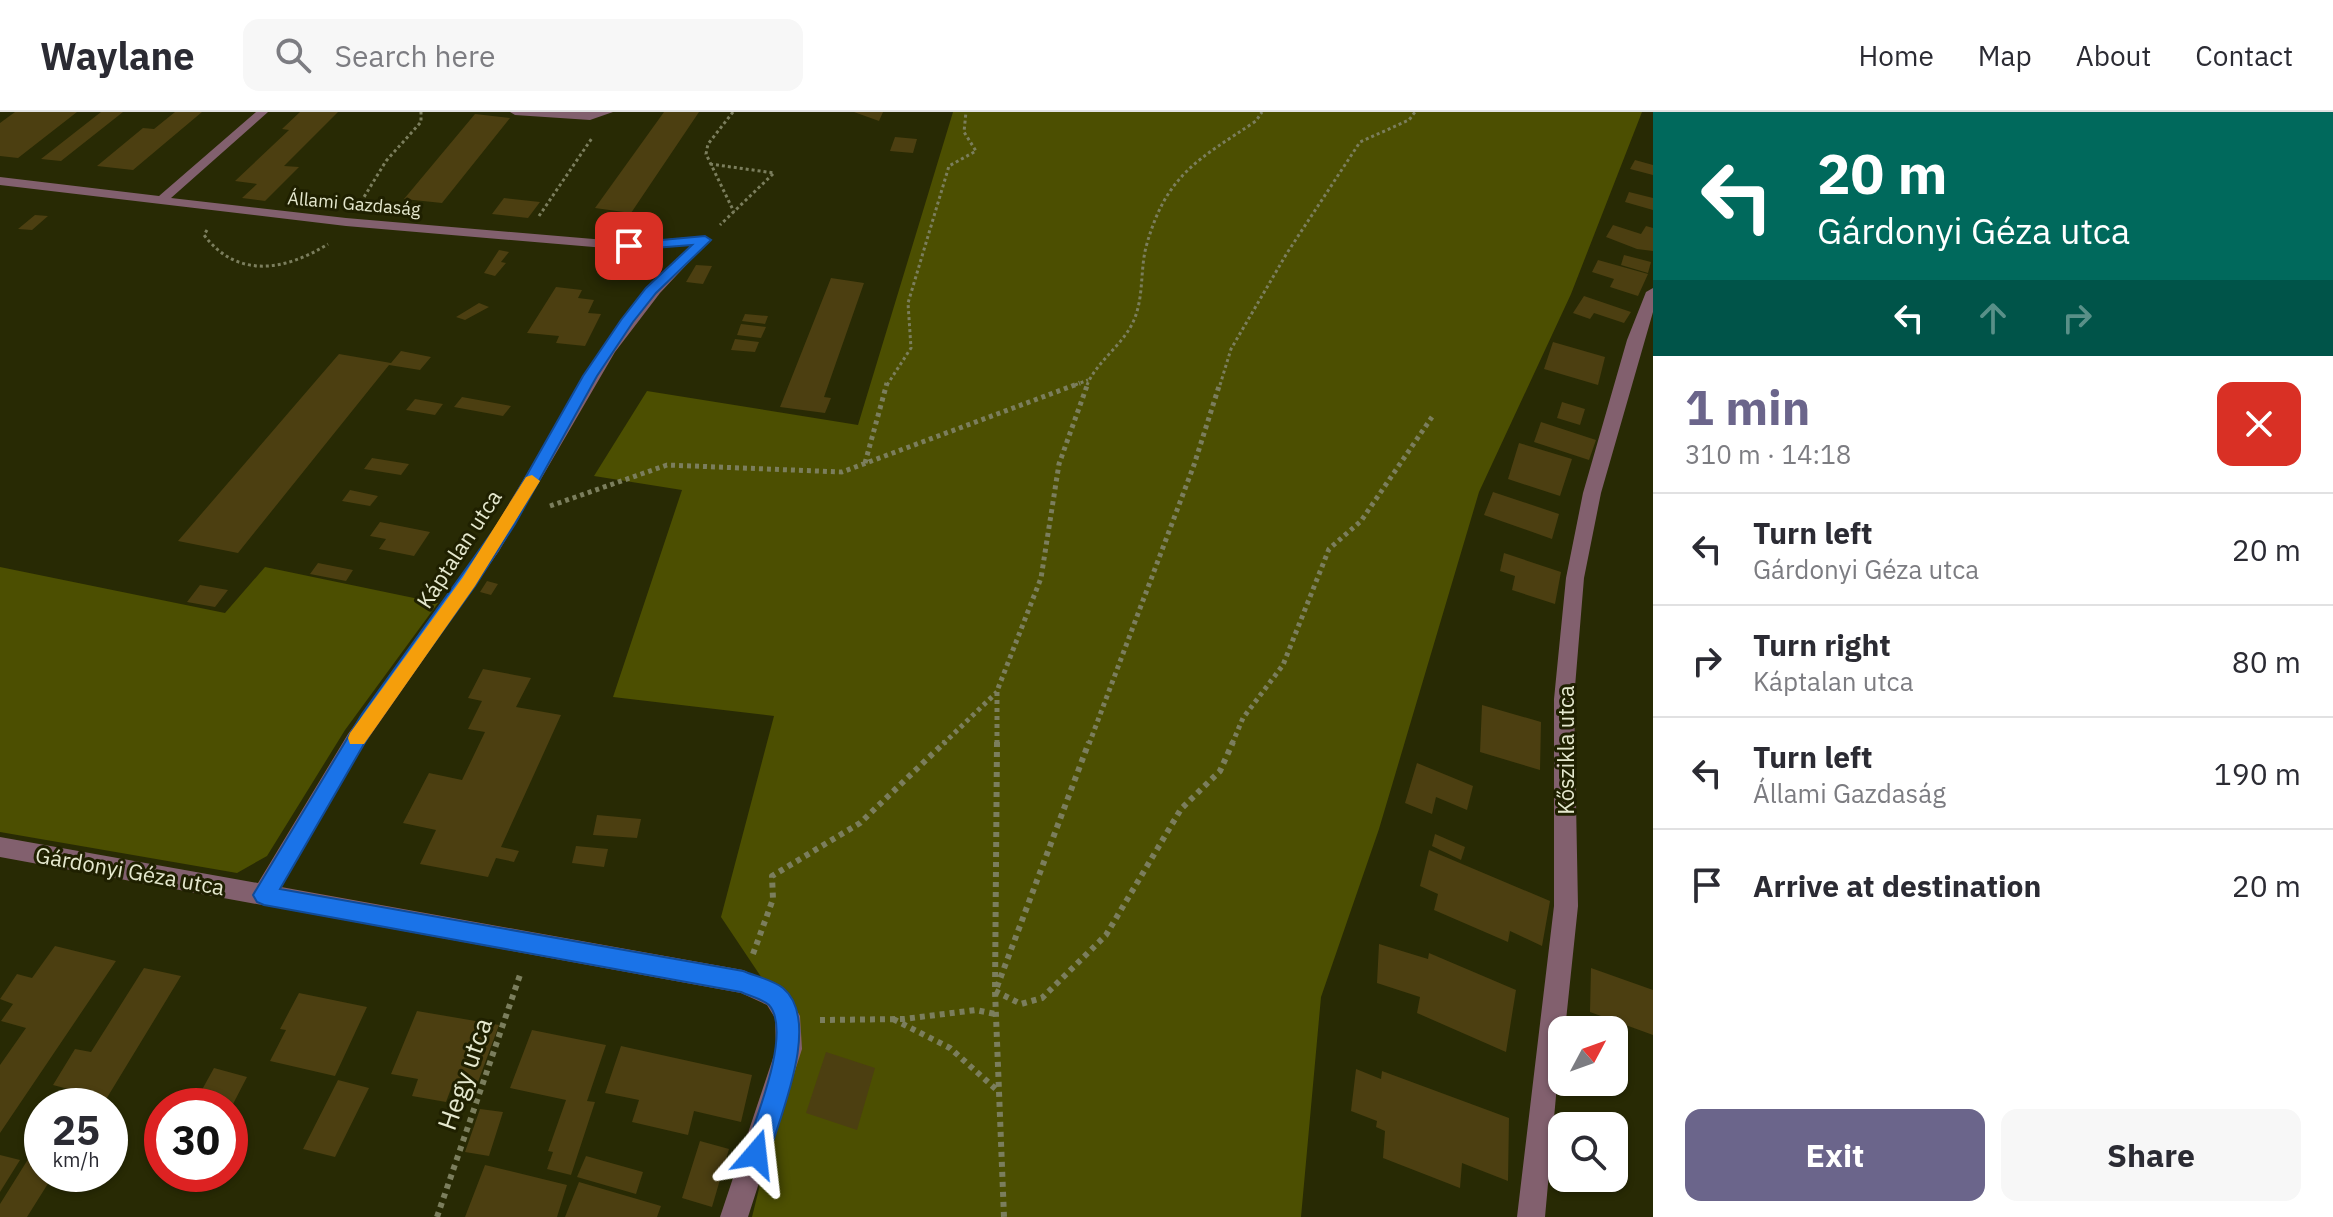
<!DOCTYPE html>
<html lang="en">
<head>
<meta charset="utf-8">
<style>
	:root { --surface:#fff; --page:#f7f7f7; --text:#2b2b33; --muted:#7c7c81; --line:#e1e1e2; --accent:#6b658b }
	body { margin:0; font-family:"IBM Plex Sans",sans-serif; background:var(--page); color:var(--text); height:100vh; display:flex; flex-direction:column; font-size:30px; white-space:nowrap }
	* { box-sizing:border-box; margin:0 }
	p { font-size:26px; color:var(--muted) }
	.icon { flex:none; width:44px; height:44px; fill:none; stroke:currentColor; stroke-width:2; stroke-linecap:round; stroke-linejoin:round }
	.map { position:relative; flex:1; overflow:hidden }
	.details { display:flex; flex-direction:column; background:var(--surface); width:680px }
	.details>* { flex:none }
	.guide { background:#00695c; color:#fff; overflow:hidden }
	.needle { width:52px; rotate:49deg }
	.controls { position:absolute; left:1548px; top:904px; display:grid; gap:16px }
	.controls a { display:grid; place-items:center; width:80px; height:80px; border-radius:16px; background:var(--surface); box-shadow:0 2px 6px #0004; font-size:40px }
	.speed { position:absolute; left:24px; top:976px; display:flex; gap:16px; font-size:40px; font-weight:700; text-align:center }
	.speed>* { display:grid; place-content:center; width:104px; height:104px; border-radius:50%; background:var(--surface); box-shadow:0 2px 6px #0004; line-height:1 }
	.speed small { font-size:20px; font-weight:400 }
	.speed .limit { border:12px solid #d22; background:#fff; color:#111 }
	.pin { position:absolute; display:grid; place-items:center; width:68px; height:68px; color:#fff; margin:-34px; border-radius:16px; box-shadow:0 4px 12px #0006 }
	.me { position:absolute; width:88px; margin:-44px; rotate:17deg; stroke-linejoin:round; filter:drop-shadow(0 0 6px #0008) }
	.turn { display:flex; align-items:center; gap:28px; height:168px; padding:0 32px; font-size:36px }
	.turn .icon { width:104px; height:104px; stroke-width:2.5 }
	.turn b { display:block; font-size:56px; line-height:68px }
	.lanes { display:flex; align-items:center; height:76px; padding:0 32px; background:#0003; justify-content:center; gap:40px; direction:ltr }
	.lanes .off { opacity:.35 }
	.round { display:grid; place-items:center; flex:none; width:84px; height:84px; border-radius:16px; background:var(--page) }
	.summary { display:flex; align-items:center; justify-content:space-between; height:136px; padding:0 32px }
	h1 { font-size:48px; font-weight:800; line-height:60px; color:var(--accent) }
	.cta { display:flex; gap:16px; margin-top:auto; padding:16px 32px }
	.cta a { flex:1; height:92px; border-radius:16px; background:var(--accent); color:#fff; font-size:32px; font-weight:800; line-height:92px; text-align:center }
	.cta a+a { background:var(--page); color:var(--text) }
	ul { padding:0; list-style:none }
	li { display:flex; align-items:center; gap:24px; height:112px; padding:0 32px; border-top:2px solid var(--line) }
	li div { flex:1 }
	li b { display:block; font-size:30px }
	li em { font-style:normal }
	header { display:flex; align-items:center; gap:48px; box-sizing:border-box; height:112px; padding:0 40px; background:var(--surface); border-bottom:2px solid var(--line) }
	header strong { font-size:38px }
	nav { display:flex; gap:44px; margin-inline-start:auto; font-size:28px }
	.search { width:560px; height:72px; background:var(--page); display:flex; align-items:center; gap:20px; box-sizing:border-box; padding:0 28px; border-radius:16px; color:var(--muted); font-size:30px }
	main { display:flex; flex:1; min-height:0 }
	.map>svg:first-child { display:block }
	.green { fill:#4c4f01 }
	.building { fill:#4c3f11 }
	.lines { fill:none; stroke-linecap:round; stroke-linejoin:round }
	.path-far2 { stroke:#7b7e5d; stroke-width:3; stroke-dasharray:3 3; stroke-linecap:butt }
	.path-far1 { stroke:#7b7e5d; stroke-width:5; stroke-dasharray:4 4; stroke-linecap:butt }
	.path { stroke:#7b7e5d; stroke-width:6; stroke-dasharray:5 5; stroke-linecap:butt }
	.service { fill:#82606e; fill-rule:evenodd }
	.minor { fill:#82606e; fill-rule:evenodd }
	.route { fill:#1a73e8; stroke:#114b97; stroke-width:2 }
	.slow { fill:#f59e0b }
	.labels { text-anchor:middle; stroke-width:6; stroke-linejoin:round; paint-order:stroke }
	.far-street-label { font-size:18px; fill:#e5e8ce; stroke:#1f2000 }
	.street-label { font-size:22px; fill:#e5e8ce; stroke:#1f2000 }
	.near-street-label { font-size:26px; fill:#e5e8ce; stroke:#1f2000 }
</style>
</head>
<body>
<header>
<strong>Waylane</strong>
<div class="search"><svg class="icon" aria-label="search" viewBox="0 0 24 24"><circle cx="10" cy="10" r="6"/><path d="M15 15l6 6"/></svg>Search here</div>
<nav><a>Home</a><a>Map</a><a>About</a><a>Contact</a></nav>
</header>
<main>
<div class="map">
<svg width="1653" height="1105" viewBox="0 0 1653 1105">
	<rect width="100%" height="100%" fill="#282a04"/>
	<path class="green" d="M953,0H1642L1571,182L1479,380L1379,717L1321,885L1301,1105H752L798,920L721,805L774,604L613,585L682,378L594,364L647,279L858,313Z
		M0,455L225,501L265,455L438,491L345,618L267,744L237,761L0,720Z"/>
	<path class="building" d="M15,0H77L18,46L0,44V11Z
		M101,0H123L61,49L41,47Z
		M175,0H202L133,58L97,54L143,16L154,17Z
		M300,0H338L284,54L299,55L265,89L242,86L257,72L235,69L289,18L282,17Z
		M664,0H699L631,101L595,96Z
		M854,0H883L879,9Z
		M475,2L510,6L442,91L404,87Z
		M895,25L917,27L913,41L890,39Z
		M1635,48L1653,53V63L1630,57Z
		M1629,80L1653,86V98L1625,90Z
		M504,86L540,90L528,106L492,102Z
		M35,103L48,104L32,118L18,117Z
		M1613,113L1641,122L1646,114L1653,116V139L1637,137L1606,125Z
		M499,138L509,140L501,150L506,151L495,164L484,161Z
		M1624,143L1651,150L1648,161L1621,153Z
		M1598,148L1648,162L1638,184L1610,175L1614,167L1592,160Z
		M696,153L712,154L703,172L686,170Z
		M831,166L864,171L824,285L831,286L825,301L780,295Z
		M556,175L582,178L578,186L594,188L588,201L601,202L585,234L556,231L559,224L527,221Z
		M1584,184L1631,200L1624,211L1594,201L1590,207L1573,201Z
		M479,191L489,195L465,208L456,205Z
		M745,202L768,204L765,212L742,209Z
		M741,212L766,215L761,226L737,223Z
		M735,227L759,230L755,240L731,238Z
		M1553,230L1605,245L1598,273L1544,257Z
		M401,239L431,245L420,258L389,253L238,441L178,429L339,242L391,251Z
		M462,285L511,294L503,304L454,295Z
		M415,287L443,292L435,303L406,298Z
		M1562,290L1585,297L1580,313L1557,306Z
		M1541,310L1596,328L1589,348L1534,330Z
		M1519,331L1572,347L1560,384L1508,367Z
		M372,346L409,352L401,363L364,357Z
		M350,378L378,384L370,394L342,389Z
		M1493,380L1559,402L1552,427L1484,403Z
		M380,410L430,420L414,444L379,437L386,427L370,424Z
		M1504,441L1561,460L1555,492L1512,478L1515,464L1500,459Z
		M318,451L353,458L346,469L310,462Z
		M487,469L498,472L491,483L480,480Z
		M200,473L228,478L215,495L187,490Z
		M483,557L531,566L516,595L561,603L501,735L519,739L514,750L496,746L488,765L420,752L436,718L403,711L429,661L462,668L485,620L468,617L482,589L468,586Z
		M1482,593L1541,610L1540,658L1480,640Z
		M1417,651L1473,674L1467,698L1436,685L1432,702L1405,691Z
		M597,703L641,707L637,726L593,723Z
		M1435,722L1465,735L1461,748L1432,734Z
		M576,734L608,737L604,755L572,751Z
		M1429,738L1550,789L1542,834L1510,819L1508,830L1434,798L1438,782L1420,774Z
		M1379,832L1428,847L1429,841L1516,878L1506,940L1417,901L1420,885L1377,871Z
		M55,834L116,849L0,1021V953L26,916L1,909L13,892L0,887L17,862L32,866Z
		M144,856L181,864L102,994H62L68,977L53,973L75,937L91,940Z
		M1591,856L1653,878V923L1590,900Z
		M299,881L367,895L335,964L270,949L286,918L280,917Z
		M417,899L499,913L475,978L452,974L446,990L412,984L418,967L391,962Z
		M532,918L606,933L587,989L595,990L571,1063L547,1057L553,1040L548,1039L566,988L510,976Z
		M621,934L752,963L741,1010L694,999L688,1023L632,1010L639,988L605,981Z
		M826,940L875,956L857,1018L806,1001Z
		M214,956L247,965L232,994H193Z
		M1356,957L1381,967L1382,959L1509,1006L1508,1069L1462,1051L1460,1076L1383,1046L1385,1019L1376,1015L1377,1009L1351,999Z
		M338,968L369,976L335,1045L303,1037Z
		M480,997L503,1000L489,1044L465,1040Z
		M42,1025V1062H54L27,1105H0V1092Z
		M700,1029L729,1037L712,1095L682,1086Z
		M0,1043L20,1048L0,1080Z
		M586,1044L643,1060L636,1082L577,1065Z
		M485,1053L567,1073L557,1105H465Z
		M579,1070L661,1094L657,1105H565Z"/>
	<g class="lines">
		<path class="path-far2" d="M733,0L708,32L706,42L734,100
			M710,52L774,61L720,113
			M361,90L386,49L421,10V0
			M539,104L592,26
			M207,118L204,123C237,167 285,159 328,132
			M887,273L911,236L908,191L949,54L976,39L964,20L966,0
			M1075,273L1088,268
			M1087,273C1097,249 1124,232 1134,208C1144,184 1140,159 1146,135C1166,62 1198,48 1256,9L1262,0
			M1220,273L1231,237L1287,141L1360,30L1409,8L1415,0"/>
		<path class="path-far1" d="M865,351L887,271
			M550,394L667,353L842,360L1080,271
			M943,632L997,580
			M997,632V579L1041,466L1059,352L1088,271
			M1089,632L1194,353L1220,271
			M1232,632L1243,606L1283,553L1329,437L1361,409L1432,305"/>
		<path class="path" d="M997,630L995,879L1004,1105
			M753,842L773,787L772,764L860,711L945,630
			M997,875L1089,630
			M995,879L1021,892L1042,886L1106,823L1181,697L1220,659L1233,630
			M893,907L950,936L998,979
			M820,908L904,907L976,898L995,902
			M437,1105L521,860"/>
		<path class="service" d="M256,0H268L171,86L346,106L629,130L705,124L711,128L705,132L629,138L346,114L0,73V65L159,84Z
			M510,0H613L590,8L515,3Z"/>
		<path class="minor" d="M683,145L690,149L660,181L615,240L499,439L363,634L281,775L743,858L785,877L800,904L802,937L748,1105H720L776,937L775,906L767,893L741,881L0,745V725L258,771L348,622L486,430L600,240L650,174Z
			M1653,176V200L1601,381L1584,466L1574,587L1578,794L1565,918H1562L1545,1105H1517L1554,794V587L1566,466L1583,381L1627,228L1646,180Z"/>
	</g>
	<path class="route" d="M705,124L711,128L709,130L656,181L633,210L597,264L515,412L475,474L375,613L280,777L743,859C755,864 773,868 783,876C822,908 780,1004 769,1042L765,1051L756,1055L748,1051L744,1042C754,1011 793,920 769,893C763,887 749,884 741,880L264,793L257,790L253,783L362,602L503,405L583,264L621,208L646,176L692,133L629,138L623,134L629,131Z"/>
	<path class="slow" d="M532,363L540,369L475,474L364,632H350L348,626L350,621L463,465L526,365Z"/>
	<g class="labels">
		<g class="far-street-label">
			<text transform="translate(354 92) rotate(5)" y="6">Állami Gazdaság</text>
		</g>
		<g class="street-label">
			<text transform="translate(459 437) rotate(-57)" y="8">Káptalan utca</text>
			<text transform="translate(1566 638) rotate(-90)" y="8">Kőszikla utca</text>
			<text transform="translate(130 759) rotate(10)" y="8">Gárdonyi Géza utca</text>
		</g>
		<g class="near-street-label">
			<text transform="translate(465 962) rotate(-71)" y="9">Hegy utca</text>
		</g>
	</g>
</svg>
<div class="controls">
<a><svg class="needle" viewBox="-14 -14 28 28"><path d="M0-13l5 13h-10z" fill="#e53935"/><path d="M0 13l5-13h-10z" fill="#7c7c81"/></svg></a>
<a><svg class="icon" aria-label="search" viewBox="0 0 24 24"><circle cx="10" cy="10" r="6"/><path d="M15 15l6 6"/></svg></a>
</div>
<div class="speed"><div>25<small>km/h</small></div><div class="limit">30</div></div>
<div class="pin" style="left:629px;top:134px;background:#d93025"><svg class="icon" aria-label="arrive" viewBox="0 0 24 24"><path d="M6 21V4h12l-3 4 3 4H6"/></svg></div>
<svg class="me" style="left:756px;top:1042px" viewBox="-20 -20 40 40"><path d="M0-17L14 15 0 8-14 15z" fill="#1a73e8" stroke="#fff" stroke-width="4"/></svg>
</div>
<section class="details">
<div class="guide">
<div class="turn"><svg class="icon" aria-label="left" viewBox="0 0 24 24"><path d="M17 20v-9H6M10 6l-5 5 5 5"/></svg><div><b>20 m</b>Gárdonyi Géza utca</div></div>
<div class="lanes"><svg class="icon" aria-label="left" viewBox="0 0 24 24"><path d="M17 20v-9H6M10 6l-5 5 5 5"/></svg><svg class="icon off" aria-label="ahead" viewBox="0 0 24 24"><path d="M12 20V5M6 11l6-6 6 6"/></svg><svg class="icon off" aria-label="right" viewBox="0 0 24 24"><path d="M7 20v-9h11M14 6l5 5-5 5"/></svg></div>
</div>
<div class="summary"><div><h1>1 min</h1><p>310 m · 14:18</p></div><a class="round" style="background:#d93025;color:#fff"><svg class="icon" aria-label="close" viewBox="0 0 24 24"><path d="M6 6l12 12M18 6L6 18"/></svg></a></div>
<ul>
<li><svg class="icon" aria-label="left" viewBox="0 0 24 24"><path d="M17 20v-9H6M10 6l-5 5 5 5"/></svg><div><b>Turn left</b><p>Gárdonyi Géza utca</p></div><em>20 m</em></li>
<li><svg class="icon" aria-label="right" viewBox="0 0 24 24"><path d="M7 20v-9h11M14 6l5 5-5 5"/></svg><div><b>Turn right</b><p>Káptalan utca</p></div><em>80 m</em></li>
<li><svg class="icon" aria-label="left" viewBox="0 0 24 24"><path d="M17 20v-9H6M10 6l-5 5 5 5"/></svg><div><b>Turn left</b><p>Állami Gazdaság</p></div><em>190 m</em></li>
<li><svg class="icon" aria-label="arrive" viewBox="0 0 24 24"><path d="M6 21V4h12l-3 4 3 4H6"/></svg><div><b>Arrive at destination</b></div><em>20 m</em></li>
</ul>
<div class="cta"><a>Exit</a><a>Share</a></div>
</section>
</main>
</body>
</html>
